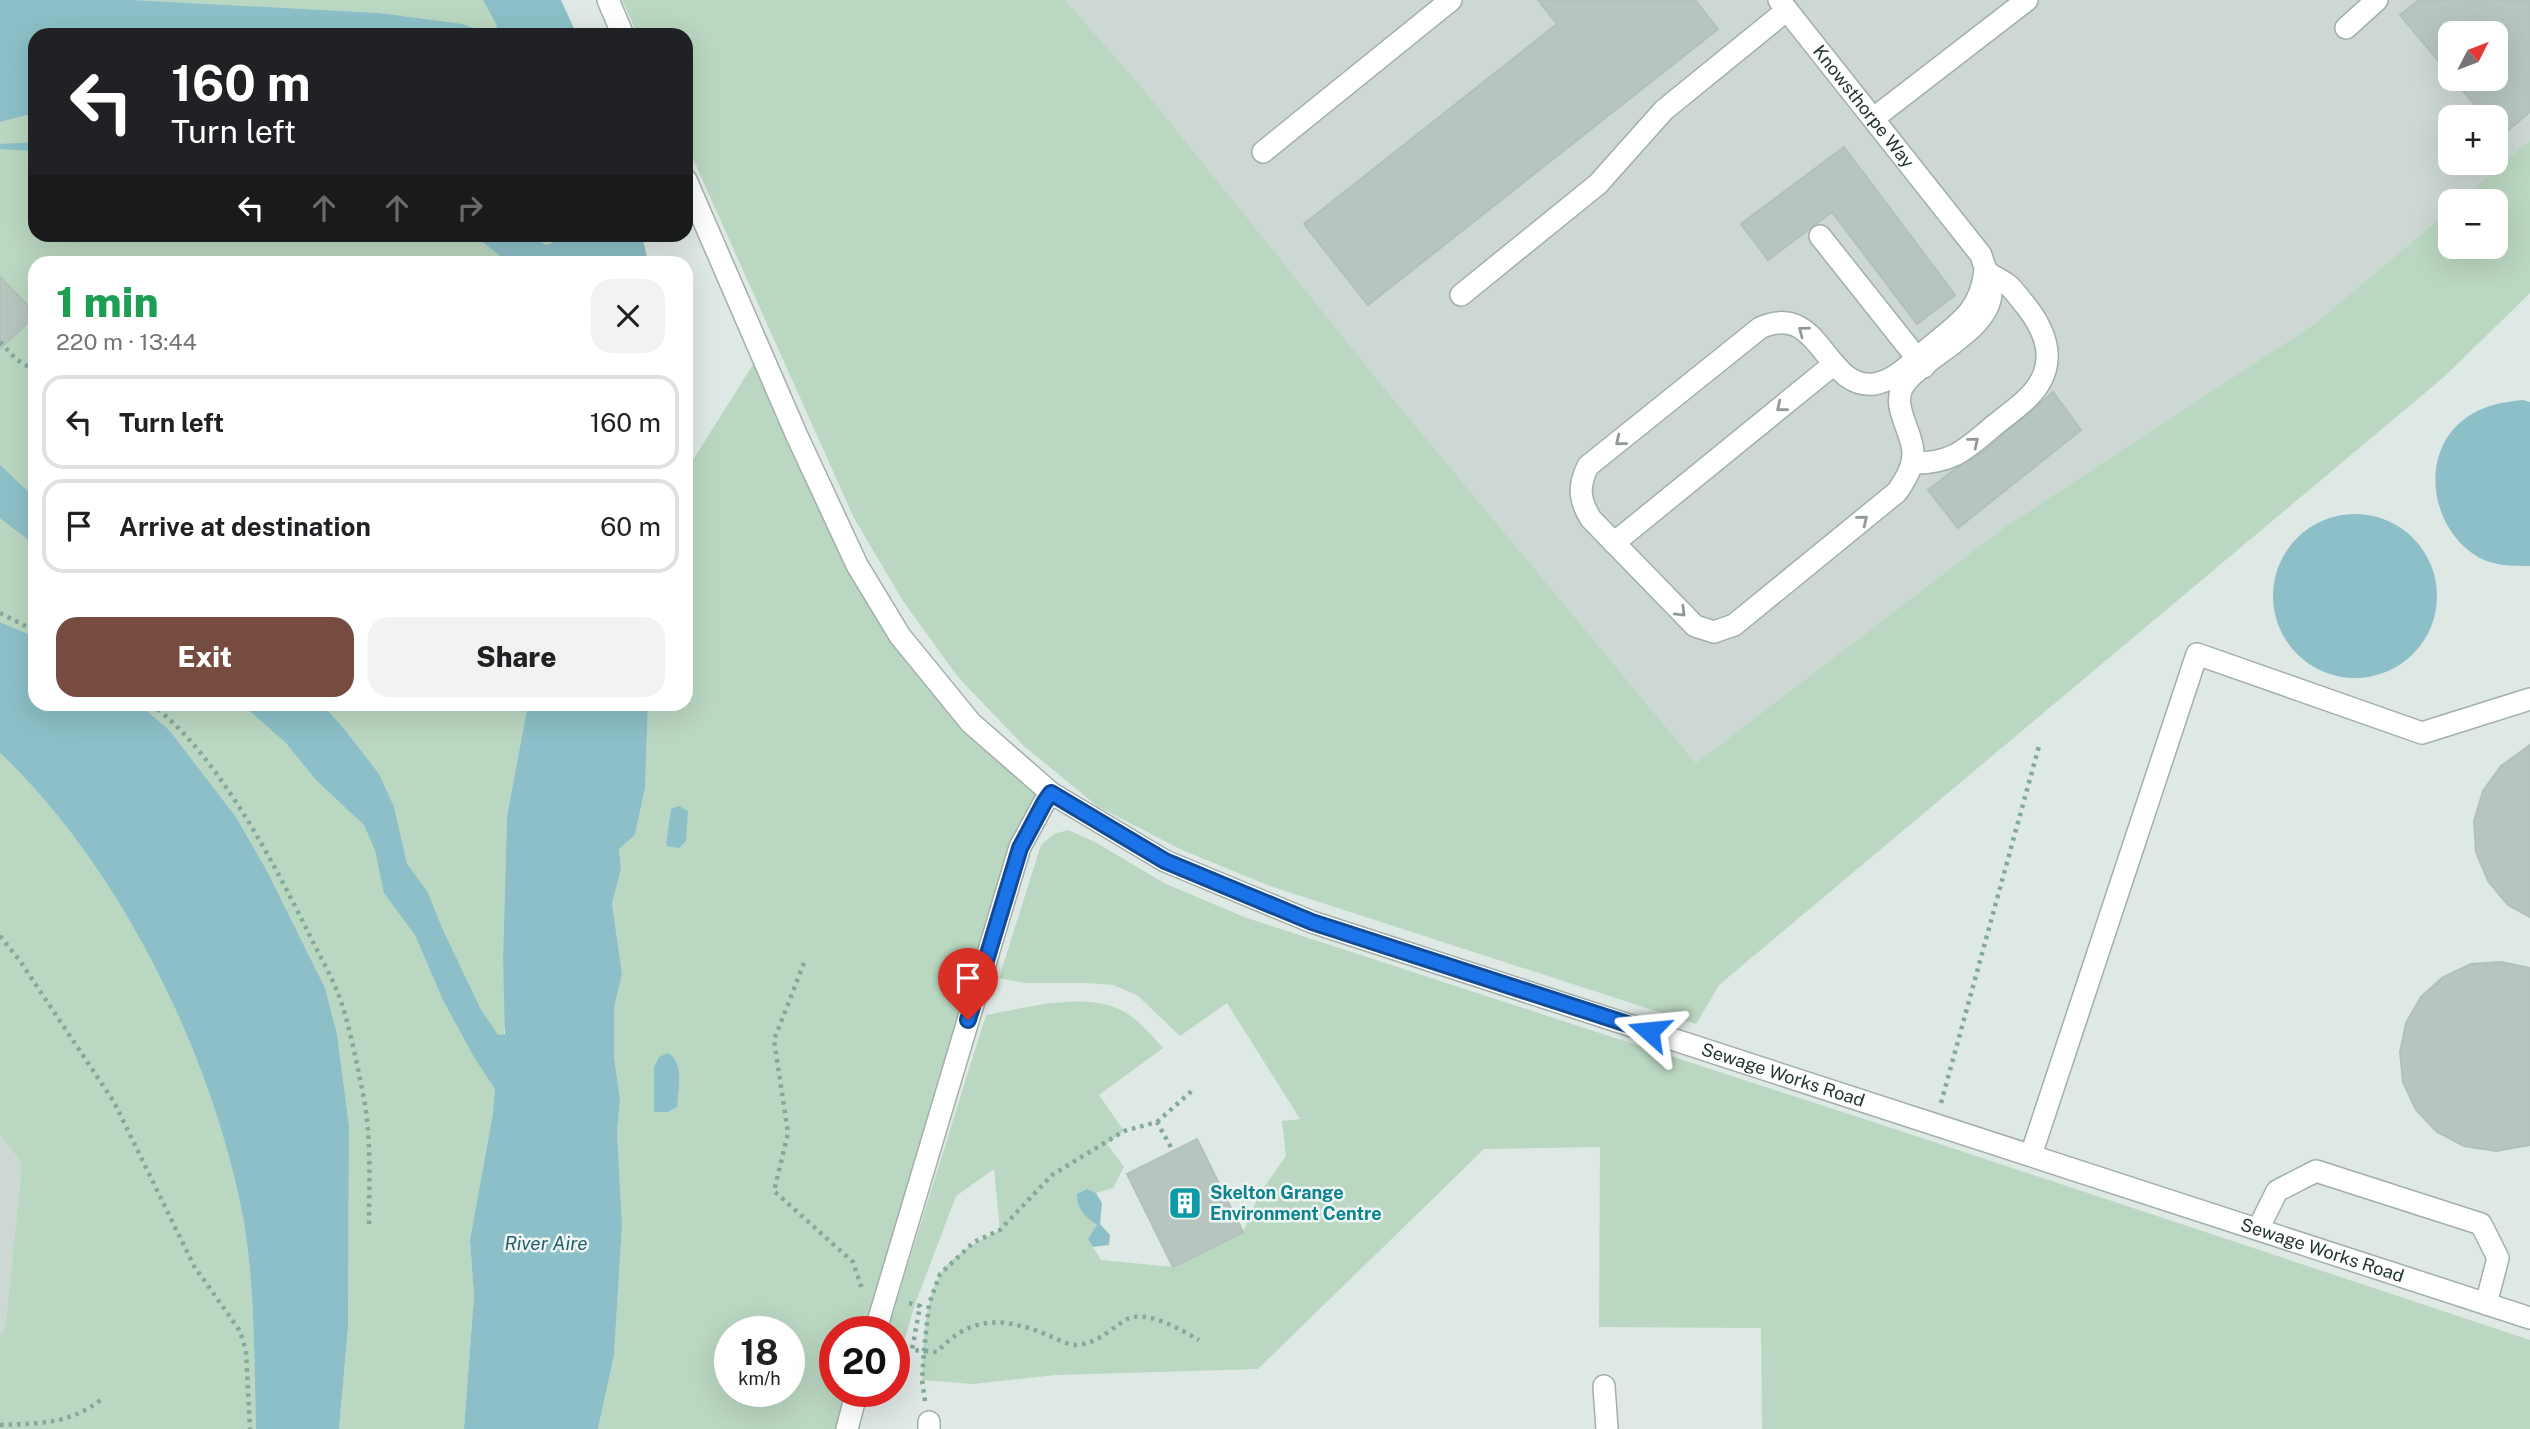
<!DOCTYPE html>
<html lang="en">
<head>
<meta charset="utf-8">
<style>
	:root { --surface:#fff; --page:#f2f2f2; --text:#202124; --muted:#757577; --line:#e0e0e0; --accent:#764c41 }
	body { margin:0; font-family:"Public Sans",sans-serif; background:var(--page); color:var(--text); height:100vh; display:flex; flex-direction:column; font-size:26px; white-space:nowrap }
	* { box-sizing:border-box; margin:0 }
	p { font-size:23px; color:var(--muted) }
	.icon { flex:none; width:38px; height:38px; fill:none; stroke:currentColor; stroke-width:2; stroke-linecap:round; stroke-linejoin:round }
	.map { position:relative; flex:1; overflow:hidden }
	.details { position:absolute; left:28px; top:256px; width:665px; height:455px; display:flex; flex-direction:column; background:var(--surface); border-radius:21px; box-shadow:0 7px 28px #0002 }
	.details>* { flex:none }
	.banner { position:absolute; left:28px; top:28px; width:665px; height:214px; border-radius:21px; box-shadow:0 7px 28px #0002; background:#202124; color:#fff; overflow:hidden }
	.needle { width:46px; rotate:48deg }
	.tools { position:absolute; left:2438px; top:21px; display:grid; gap:14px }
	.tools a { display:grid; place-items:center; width:70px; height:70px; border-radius:14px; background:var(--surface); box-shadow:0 7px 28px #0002; font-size:35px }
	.speed { position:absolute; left:714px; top:1316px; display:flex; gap:14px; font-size:35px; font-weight:700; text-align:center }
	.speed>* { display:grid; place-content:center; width:91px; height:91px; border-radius:50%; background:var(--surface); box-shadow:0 7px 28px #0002; line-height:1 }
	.speed small { font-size:18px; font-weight:400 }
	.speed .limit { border:10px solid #d22; background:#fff; color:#111 }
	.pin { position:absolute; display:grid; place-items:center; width:60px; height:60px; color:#fff; margin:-72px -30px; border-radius:50% 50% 50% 0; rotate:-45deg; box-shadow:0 0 7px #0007 }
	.pin .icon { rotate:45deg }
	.me { position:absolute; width:77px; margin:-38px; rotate:288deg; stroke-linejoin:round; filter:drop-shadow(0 0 5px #0008) }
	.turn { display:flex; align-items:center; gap:24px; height:147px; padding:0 28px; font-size:32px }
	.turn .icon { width:91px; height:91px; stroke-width:2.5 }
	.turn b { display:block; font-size:49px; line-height:60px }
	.lanes { display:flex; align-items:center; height:66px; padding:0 28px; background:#0003; justify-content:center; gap:35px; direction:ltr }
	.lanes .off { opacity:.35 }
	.round { display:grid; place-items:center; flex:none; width:74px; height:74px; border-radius:21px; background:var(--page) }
	.headline { display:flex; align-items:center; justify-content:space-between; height:119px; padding:0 28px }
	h1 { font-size:42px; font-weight:800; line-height:52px; color:#1e9e55 }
	.cta { display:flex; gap:14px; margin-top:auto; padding:14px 28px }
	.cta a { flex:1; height:80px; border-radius:21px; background:var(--accent); color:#fff; font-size:28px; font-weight:800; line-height:80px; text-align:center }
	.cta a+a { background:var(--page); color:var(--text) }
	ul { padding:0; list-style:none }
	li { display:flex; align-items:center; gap:21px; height:94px; margin:0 14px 10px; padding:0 14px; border:4px solid var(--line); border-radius:21px }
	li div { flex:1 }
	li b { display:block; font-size:26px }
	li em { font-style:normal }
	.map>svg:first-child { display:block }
	.built { fill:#cdd7d3; fill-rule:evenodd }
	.green { fill:#bad7c1; fill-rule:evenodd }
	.water { fill:#8cbfc7 }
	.building { fill:#b7c5bf; stroke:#b2c0ba; stroke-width:2 }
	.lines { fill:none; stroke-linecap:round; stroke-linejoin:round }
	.minor-casing { stroke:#a2afaa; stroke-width:24 }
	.path { stroke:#83a89c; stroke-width:4.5; stroke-dasharray:3.5 5; stroke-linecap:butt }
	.minor { stroke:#fff; stroke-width:21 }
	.oneway { stroke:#909a98 }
	.route-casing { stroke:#114b97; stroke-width:18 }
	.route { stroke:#1a73e8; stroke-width:12 }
	.labels { text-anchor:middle; stroke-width:5; stroke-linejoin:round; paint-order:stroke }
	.street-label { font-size:18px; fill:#223630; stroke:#eef5f2 }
	.culture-label { font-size:18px; font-weight:bold; fill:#0d838f; stroke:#eef5f2; text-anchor:start }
	.water-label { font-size:19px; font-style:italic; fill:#245f6a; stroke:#eef5f2 }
</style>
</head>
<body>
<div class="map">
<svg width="2530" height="1429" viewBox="0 0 2530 1429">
	<rect width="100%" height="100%" fill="#dee8e4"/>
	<path class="built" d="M1065,0H2530V140L2460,201H2450V210L2316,323L2002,529L1696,763L1398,405L1142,89ZM2450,33H2496V79H2450ZM2450,117H2496V163H2450Z
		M0,1134L22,1164L5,1331L0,1334Z"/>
	<path class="green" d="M133,0H483L497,26L495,35H492L463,24L380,13Z
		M622,0H1065L1142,88L1398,405L1696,763L2002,529L2316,323L2450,210V247H2496V201H2460L2530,140V293L2445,376L1719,985L1696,1024L1270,886L1182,850L1097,806L1023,745L958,677L903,601L854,518L686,143V35H638Z
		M35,113V234L553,235L549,262H35V637L0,622V122Z
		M761,352L900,636L1051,793L1044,803L875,1332H835V1391H857L847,1429H598L614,1355L622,1225L617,1132L620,1099L614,1057V1008L622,974L612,903L621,869L619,849L635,835L645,788L648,704H686V471ZM730,1332H789V1391H730Z
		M139,704H528L507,816L503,958L506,1019L493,1113L470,1240L474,1296L464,1429H339L348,1328L349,1126L337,1034L325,988L267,871L236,817L170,731Z
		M0,753C121,867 215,1058 244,1222C255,1290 254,1361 256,1429H0V1334L5,1331L22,1164L0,1134Z
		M1068,830L1095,842L1164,883L1244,917L1922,1138L2530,1340V1429H1762L1761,1328L1599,1327L1600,1147L1484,1149L1258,1369L1056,1375L973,1384L922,1380C924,1347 923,1306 939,1276C949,1257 981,1239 1000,1230L994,1169L956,1196L915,1304L894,1376V1332H887L986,1015C1025,1008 1081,992 1119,1009C1137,1017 1150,1034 1163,1048L1099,1095L1124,1131L1107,1144L1124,1167L1113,1188L1096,1193L1087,1189L1098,1225L1088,1239L1101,1260L1173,1267L1243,1232L1260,1193L1286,1156L1282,1121L1300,1119L1227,1003L1180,1036L1137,995L1113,985L1087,983H1025L999,978L1041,845L1054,834Z"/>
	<path class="water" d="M0,0H133L380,13L463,24L492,35H35V113L0,122Z
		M483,0H561L577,35H495L497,26Z
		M35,142V151L0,149V144Z
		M465,235H529L546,245L552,243L553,235H642L648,262H508L484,243Z
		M2523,400L2530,402V566C2512,566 2494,566 2478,557C2427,527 2418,445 2472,414C2489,404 2504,402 2523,400Z
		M0,465L35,498V545L0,518Z
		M2273 596a82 82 0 1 1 164 0a82 82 0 1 1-164 0Z
		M0,622L35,637V704H139L170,731L236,817L267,871L325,988L337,1034L349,1126L348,1328L339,1429H256C254,1361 255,1290 244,1222C214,1058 121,867 0,753Z
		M242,704H322L345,730L379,774L394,807L407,864L427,891L442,928L481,1010L498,1035L505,1034L503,958L507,816L528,704H648L645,788L635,835L619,849L621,869L612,903L622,974L614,1008V1057L620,1099L617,1132L622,1225L614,1355L598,1429H464L474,1296L470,1240L493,1113L495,1089L474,1057L443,1000L415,935L384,893L375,850L364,825L317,781L286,743Z
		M679,806L688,811L686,841L679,848L666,846L671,809Z
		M668,1053C685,1063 678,1089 677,1107L668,1112H654V1067L659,1057Z
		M1087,1189L1096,1193L1102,1203L1100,1224L1110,1235L1109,1245L1093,1247L1088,1239L1097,1225C1085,1216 1077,1210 1077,1194Z"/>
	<path class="building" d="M1538,0H1695L1718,29L1368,305L1304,224L1557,24Z
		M2419,0H2530V112L2501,136L2496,129V117H2485L2453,79H2496V33H2450V75L2400,15Z
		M1844,147L1955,295L1917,324L1832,212L1768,260L1741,224Z
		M0,277L35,313V316L0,349Z
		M2053,392L2081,430L1958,528L1928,490L1955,469L1984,451Z
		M2530,745V917L2508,905L2488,881L2476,852L2474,821L2483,791L2501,766Z
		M2501,962L2530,968V1145L2496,1151L2464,1146L2437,1132L2416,1110L2403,1082L2400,1052L2406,1023L2421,997L2443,977L2471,964Z
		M1197,1139L1243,1232L1173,1267L1127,1174Z"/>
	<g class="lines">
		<defs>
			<g id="minor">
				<path d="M608,0L623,35"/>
				<path id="s1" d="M1779,0L1981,255C1984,267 1991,279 1991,291C1992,329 1927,355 1906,382C1888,404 1913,430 1913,453C1913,468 1905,480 1897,492L1734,625L1714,632L1695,626L1591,519C1579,500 1578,486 1588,466L1760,328C1821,300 1824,390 1874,384C1897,381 1918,356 1935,343C1963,320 1980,309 1985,271"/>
				<path d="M2346,28L2377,0"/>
				<path d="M1874,118L2027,0"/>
				<path d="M1263,152L1451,0"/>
				<path id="s2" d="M686,180L797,436L857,565L900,636L971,723L1051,793L1165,861L1312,922L2530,1318"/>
				<path d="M1820,236L1924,367"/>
				<path d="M1461,295L1598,184L1664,110L1787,10"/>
				<path d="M1912,463C1953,464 1966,449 1996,424C2011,412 2029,400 2039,384C2056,356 2044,329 2026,306C2020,299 2015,291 2008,285C2001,280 1993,276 1985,271"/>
				<path d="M1614,543L1834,364"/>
				<path d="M2031,1155L2197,654L2422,733L2530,699"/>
				<path d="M2258,1229L2277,1191L2316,1171L2481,1224L2498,1258L2486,1304"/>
				<path d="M875,1332L1020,847L1044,803L1051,793"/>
				<path d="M1604,1386L1607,1429"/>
				<path d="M847,1429L857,1391"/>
				<path d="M929,1429V1422"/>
			</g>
		</defs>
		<use href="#minor" class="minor-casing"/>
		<path class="path" d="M0,342L16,359L35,371
			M0,613L35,631
			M151,704C216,752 273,861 309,934C318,953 329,971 337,991C348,1017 356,1060 362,1089C372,1133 369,1181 369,1226
			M0,936L20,961L114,1102L194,1266L240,1331L246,1351L250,1429
			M804,963L774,1040L788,1133L774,1191L853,1262L862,1289
			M1941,1103L2039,746
			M1157,1122L1194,1089
			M909,1303L920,1306L912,1350L924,1351L929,1304L940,1274L974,1242L1000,1230L1052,1175L1124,1131L1157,1122L1173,1151
			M925,1401L922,1380L924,1351L937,1352C971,1315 1003,1317 1048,1335C1057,1339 1069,1346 1078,1345C1098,1342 1109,1331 1125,1320C1145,1308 1181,1330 1199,1340
			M0,1425C41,1423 68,1425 102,1399"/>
		<use href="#minor" class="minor"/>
	</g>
	<defs><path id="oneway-chevron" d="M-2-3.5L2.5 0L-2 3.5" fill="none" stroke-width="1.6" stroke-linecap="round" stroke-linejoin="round" transform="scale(1.75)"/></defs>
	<g class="oneway">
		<use href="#oneway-chevron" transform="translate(1803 331) rotate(-143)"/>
		<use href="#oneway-chevron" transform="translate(1781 407) rotate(141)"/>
		<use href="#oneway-chevron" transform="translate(1620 441) rotate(141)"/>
		<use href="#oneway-chevron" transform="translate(1974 442) rotate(-39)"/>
		<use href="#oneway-chevron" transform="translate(1863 520) rotate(-39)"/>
		<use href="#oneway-chevron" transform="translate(1681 612) rotate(45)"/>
	</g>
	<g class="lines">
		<defs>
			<path id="route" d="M968,1020L1020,848L1044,803L1051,793L1165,861L1312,922L1649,1031"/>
		</defs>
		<use href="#route" class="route-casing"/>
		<use href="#route" class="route"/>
	</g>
	<defs>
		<symbol id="building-square" viewBox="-11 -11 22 22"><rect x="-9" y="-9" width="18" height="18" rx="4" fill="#0f9aa8" stroke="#eef5f2"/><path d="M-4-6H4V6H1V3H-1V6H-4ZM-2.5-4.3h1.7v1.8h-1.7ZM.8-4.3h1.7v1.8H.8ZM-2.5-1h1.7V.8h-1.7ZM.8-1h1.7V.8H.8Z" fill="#fff"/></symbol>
	</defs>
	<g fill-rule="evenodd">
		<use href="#building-square" x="1166" y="1184" width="38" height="38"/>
	</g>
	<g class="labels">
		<g class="street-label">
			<text dy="6" stroke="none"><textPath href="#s1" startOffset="136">Knowsthorpe Way</textPath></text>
			<text dy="6" stroke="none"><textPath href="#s2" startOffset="1510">Sewage Works Road</textPath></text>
			<text dy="6" stroke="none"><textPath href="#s2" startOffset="2077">Sewage Works Road</textPath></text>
		</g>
		<g class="culture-label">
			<text x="1210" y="1199">Skelton Grange<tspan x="1210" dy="21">Environment Centre</tspan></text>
		</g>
		<g class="water-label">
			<text x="546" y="1250">River Aire</text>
		</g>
	</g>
</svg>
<div class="tools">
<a><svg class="needle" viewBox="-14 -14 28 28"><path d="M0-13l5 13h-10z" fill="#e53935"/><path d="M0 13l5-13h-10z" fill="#757577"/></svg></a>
<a>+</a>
<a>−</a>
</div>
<div class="speed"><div>18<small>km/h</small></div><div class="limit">20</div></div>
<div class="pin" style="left:968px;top:1020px;background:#d93025"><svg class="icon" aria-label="arrive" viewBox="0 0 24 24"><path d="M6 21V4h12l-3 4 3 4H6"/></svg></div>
<svg class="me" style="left:1649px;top:1031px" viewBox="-20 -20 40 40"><path d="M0-17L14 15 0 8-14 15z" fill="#1a73e8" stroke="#fff" stroke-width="4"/></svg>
<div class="banner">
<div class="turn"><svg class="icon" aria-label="left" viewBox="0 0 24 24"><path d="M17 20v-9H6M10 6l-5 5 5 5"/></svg><div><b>160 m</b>Turn left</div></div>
<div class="lanes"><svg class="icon" aria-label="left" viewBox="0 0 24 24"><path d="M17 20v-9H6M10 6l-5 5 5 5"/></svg><svg class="icon off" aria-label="ahead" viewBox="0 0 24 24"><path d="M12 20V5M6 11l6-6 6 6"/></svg><svg class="icon off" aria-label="ahead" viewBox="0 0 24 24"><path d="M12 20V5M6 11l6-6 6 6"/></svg><svg class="icon off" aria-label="right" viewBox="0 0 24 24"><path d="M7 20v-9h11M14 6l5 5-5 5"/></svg></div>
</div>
<section class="details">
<div class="headline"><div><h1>1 min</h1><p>220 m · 13:44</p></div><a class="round"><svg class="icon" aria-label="close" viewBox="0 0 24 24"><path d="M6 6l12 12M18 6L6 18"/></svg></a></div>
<ul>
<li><svg class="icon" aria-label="left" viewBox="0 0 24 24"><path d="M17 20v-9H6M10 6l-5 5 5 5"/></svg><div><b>Turn left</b></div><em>160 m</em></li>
<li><svg class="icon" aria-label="arrive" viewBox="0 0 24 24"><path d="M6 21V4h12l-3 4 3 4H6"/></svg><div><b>Arrive at destination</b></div><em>60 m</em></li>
</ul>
<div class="cta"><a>Exit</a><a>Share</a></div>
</section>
</div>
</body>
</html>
